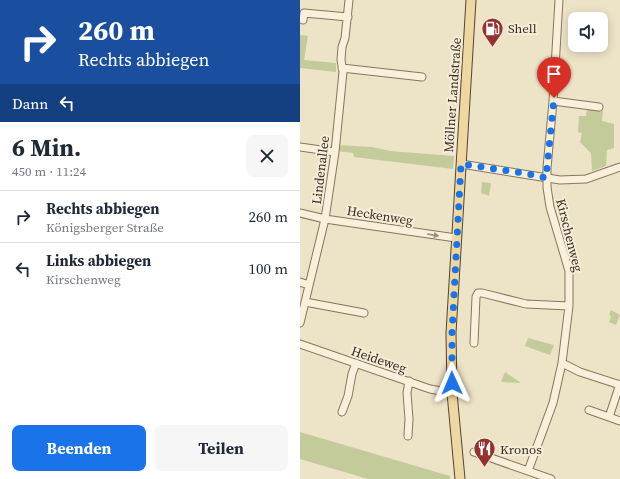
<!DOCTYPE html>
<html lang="de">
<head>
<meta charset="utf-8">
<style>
	:root { --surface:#fff; --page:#f6f6f7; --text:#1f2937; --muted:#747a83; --line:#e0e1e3; --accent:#1a73e8 }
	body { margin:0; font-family:"Source Serif 4",serif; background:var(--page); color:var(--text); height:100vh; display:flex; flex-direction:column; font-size:15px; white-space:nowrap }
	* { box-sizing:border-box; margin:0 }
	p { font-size:13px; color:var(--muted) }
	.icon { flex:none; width:22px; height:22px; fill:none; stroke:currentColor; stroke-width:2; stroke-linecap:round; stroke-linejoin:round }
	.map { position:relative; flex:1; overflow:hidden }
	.side { display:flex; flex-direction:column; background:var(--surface); width:300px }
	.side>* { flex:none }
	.top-card { background:#1a4fa0; color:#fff; overflow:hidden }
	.buttons { position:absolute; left:268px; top:12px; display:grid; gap:8px }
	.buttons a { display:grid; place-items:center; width:40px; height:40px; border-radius:8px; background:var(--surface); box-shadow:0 2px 10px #0003; font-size:20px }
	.pin { position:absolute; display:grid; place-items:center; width:34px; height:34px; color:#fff; margin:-41px -17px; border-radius:50% 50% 50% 0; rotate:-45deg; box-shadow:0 0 4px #0007 }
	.pin .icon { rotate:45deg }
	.me { position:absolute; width:44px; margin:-22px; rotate:359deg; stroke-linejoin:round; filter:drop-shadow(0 0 3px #0008) }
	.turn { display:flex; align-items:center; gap:14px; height:84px; padding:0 12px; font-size:18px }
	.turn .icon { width:52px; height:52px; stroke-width:2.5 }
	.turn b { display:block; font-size:28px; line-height:34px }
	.then { display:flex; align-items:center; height:38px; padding:0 12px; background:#0003; gap:8px; font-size:15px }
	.round { display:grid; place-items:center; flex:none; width:42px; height:42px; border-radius:8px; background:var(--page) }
	.headline { display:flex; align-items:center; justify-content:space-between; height:68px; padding:0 12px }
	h1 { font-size:24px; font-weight:700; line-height:30px }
	.primary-button { display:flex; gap:8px; margin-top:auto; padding:8px 12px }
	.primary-button a { flex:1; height:46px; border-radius:8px; background:var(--accent); color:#fff; font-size:16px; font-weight:700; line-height:46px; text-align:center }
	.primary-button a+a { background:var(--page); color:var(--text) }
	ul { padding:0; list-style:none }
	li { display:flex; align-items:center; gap:12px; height:52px; padding:0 12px; border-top:1px solid var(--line) }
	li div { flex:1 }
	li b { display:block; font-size:15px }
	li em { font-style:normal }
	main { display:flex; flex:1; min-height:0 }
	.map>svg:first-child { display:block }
	.green { fill:#c4cb9b }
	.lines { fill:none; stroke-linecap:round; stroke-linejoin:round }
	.minor-casing { stroke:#88755d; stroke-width:9 }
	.major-casing { stroke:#564331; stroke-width:11 }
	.minor { stroke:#f8f0da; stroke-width:7 }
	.major { stroke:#eed8a1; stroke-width:9 }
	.oneway { fill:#988e7d }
	.route { stroke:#1a73e8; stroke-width:7; stroke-dasharray:0 12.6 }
	.labels { text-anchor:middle; stroke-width:4; stroke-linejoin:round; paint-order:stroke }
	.poi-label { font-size:13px; fill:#392d20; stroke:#f5edd7; text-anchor:start }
	.street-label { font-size:13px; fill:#392d20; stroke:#f5edd7 }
</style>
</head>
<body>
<main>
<section class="side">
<div class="top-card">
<div class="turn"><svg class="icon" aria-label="right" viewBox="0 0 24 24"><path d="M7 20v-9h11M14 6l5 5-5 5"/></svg><div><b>260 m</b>Rechts abbiegen</div></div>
<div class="then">Dann<svg class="icon" aria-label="left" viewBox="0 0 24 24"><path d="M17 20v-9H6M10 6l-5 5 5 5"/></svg></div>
</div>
<div class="headline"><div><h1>6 Min.</h1><p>450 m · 11:24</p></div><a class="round"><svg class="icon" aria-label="close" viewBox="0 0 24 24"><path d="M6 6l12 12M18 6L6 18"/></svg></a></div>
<ul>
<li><svg class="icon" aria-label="right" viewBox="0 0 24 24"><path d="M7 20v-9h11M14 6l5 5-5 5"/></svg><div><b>Rechts abbiegen</b><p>Königsberger Straße</p></div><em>260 m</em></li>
<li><svg class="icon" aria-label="left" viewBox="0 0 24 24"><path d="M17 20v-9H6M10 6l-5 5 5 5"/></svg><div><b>Links abbiegen</b><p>Kirschenweg</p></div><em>100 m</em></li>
</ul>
<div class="primary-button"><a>Beenden</a><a>Teilen</a></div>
</section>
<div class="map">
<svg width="320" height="479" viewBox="0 0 320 479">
	<rect width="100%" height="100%" fill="#ede3c7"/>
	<path class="green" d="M0,35L8,36L4,60L36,63V72L0,68Z
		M287,108L303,110L302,121L314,124V148L307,150L306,166L292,171L291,153L280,142L282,133L278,132L279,116H286Z
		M37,145L72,147L90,151L154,156L153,169L54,157L53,153L37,151Z
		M182,182L191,183L189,196L181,193Z
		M311,310L320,315L316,325L309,322L311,317L309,314Z
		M228,338L254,345L250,355L225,346Z
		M205,372L221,383L201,382Z
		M0,432L150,476V479H68L0,459Z"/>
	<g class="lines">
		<defs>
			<path id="minor" d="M3,20L4,13L48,17
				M42,68L122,77
				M253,101L299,107
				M0,147L35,152
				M161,164L260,180L286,179L320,167
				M0,213L25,219L156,238
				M0,282L9,285
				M5,302L64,313
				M0,323L25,219L35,152L43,72L41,60L42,47L45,38L49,0
				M174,343L176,297L178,293H182L226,304L269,306
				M0,344L130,389L152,393
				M262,363L280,372L320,385
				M289,410L320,421
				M42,412L48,396L52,374L56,363
				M309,417L320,384
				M108,436L109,419L107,393L109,381
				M174,452L251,479
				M228,471L253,403L262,363L269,306V271L250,207L247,187V168L253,101L259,0"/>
			<path id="major" d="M160,479L152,393L151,333L171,0"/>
		</defs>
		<use href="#minor" class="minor-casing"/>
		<use href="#major" class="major-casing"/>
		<use href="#minor" class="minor"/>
		<use href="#major" class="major"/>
	</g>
	<defs><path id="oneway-solid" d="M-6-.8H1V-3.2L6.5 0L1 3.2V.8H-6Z"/></defs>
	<use class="oneway" href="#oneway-solid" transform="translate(133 235) rotate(9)"/>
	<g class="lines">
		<path class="route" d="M152,383V333L161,164L224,173L246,178L254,98"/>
	</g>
	<defs>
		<symbol id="fuel-pin" viewBox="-11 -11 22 30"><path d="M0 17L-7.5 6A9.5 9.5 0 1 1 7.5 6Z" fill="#95312f" stroke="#f5edd7"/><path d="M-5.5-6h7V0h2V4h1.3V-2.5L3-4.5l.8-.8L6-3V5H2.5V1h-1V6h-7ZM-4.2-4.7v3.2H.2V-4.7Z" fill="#fff"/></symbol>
		<symbol id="restaurant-pin" viewBox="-11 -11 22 30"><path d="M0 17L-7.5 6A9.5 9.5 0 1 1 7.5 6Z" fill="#95312f" stroke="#f5edd7"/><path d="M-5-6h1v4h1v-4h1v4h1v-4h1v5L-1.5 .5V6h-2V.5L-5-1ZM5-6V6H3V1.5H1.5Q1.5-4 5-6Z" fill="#fff"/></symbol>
	</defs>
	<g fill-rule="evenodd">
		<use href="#fuel-pin" x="180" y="16" width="25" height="34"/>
		<use href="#restaurant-pin" x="172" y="436" width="25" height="34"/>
	</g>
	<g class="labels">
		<g class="poi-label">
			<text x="208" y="33">Shell</text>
			<text x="200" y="454">Kronos</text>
		</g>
		<g class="street-label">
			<text transform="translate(152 95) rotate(-86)" y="5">Möllner Landstraße</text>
			<text transform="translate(20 170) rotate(-83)" y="5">Lindenallee</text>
			<text transform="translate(80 215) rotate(9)" y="5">Heckenweg</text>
			<text transform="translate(270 235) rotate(76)" y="5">Kirschenweg</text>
			<text transform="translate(79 359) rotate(19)" y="5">Heideweg</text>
		</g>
	</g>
</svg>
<div class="buttons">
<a><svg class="icon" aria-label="sound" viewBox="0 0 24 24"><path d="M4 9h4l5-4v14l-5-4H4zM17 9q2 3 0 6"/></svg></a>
</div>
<div class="pin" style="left:254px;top:98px;background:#d93025"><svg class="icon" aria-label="arrive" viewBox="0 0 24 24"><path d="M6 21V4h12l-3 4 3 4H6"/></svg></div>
<svg class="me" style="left:152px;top:383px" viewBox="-20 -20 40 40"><path d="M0-17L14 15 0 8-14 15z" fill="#1a73e8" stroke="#fff" stroke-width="4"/></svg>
</div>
</main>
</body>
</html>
